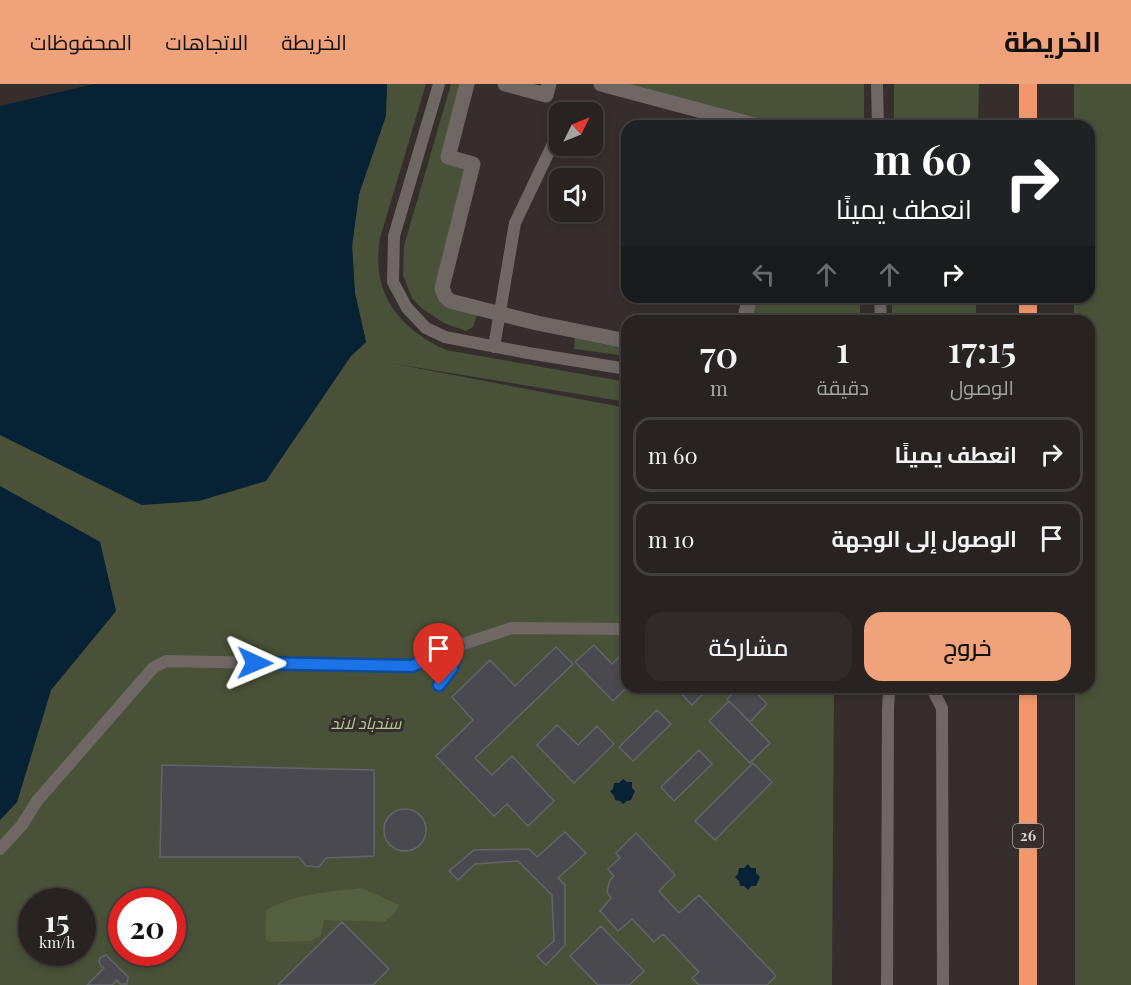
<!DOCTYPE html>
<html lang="ar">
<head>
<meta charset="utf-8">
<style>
	:root { --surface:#282221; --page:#302a2a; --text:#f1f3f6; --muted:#a5a4a5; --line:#443f3f; --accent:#f0a27a }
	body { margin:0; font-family:"Playfair Display",Cairo,serif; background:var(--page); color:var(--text); direction:rtl; height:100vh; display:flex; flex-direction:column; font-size:22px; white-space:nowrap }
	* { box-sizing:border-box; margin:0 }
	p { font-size:20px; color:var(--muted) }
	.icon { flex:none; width:33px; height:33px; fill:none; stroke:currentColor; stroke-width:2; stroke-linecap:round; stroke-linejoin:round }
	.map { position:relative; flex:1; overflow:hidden; direction:ltr }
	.drawer { position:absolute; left:621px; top:231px; width:474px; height:378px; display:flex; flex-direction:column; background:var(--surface); border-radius:18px; box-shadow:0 3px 9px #0003,0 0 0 2px var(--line); direction:rtl }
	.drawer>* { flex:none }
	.top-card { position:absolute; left:621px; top:36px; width:474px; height:183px; border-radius:18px; box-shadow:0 3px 9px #0003,0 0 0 2px var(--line); direction:rtl; background:#202124; color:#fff; overflow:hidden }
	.needle { width:39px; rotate:47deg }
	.controls { position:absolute; left:549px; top:18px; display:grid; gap:12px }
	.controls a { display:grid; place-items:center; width:54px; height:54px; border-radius:12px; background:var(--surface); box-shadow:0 3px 9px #0003,0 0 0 2px var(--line); font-size:30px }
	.speed { position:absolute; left:18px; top:804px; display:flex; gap:12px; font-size:30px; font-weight:700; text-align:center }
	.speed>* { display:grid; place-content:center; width:78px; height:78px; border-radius:50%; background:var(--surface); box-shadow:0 3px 9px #0003,0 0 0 2px var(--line); line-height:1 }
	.speed small { font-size:15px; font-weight:400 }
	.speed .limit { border:9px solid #d22; background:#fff; color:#111 }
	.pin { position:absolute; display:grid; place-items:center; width:51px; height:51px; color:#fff; margin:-62px -26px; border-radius:50% 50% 50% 0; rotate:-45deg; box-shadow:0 0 6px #0007 }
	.pin .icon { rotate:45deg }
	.me { position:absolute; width:66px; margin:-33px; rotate:91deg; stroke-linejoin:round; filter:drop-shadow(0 0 4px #0008) }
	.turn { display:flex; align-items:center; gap:21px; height:126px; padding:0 24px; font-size:27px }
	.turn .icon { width:78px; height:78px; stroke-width:2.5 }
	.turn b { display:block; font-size:42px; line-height:51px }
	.lanes { display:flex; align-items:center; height:57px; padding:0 24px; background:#0003; justify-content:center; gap:30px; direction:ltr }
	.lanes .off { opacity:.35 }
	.eta { display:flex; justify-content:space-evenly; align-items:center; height:102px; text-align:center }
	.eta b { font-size:36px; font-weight:600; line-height:42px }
	.cta { display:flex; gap:12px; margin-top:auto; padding:12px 24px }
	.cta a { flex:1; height:69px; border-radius:18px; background:var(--accent); color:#111; font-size:24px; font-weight:600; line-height:69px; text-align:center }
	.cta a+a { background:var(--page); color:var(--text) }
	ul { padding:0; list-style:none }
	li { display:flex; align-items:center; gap:18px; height:75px; margin:0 12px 9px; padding:0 12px; border:3px solid var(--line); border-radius:18px }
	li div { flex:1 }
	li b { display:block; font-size:22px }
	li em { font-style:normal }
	header { display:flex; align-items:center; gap:36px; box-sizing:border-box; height:84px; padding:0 30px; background:var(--accent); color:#111 }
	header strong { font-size:28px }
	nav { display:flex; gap:33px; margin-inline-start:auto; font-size:21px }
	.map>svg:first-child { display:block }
	.green { fill:#495238; fill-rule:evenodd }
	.forest { fill:#545f40 }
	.water { fill:#082235 }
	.building { fill:#4a494f; stroke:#66646b; stroke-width:1.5 }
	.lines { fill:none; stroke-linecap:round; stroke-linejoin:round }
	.service { stroke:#6f6764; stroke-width:12 }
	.pedestrian { stroke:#6f6764; stroke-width:15 }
	.motorway { stroke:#f2976c; stroke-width:18 }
	.route-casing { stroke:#114b97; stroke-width:15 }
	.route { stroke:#1a73e8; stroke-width:10 }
	.labels { text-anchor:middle; stroke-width:6; stroke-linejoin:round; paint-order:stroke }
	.shield { fill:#352e2c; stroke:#a8a2a0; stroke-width:1.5 }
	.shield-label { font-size:15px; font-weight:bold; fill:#d9d4d2 }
	.park-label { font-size:16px; font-style:italic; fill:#b7ca92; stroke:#352e2c }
</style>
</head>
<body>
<header>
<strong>الخريطة</strong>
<nav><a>الخريطة</a><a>الاتجاهات</a><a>المحفوظات</a></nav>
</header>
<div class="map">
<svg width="1131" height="901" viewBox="0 0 1131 901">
	<rect width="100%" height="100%" fill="#352e2c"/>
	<path class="green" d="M387,0H426L380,154C371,209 397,243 446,266L627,298V318L390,279L627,324V603H834L832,901H0V736L17,718L51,606L116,527L100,458L0,402V351L142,421L351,272L366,258L355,209L352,162L359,110L385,32ZM32,818H82V868H32ZM122,818H172V868H122Z
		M451,0H467L448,73L473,80L442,204L477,231L473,243L466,247L444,239L420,223L412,214L403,191L404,162Z
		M601,0H864V42H758Z
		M894,0H979L978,42H894Z
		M1074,0H1131V901H1075V603H1089V237H1074V213H1089V42H1074Z
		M750,213H860V237H744Z
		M892,213H976V237H892Z
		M575,251L627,257V272L574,265Z"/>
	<path class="forest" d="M362,804L399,821L396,827L385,838L324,836L321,851L311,857L270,858L265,855L266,826C297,809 328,808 362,804Z"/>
	<path class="water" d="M94,0H387L386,32L359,110L352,162L355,209L366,258L351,272L266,397L199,417L142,421L0,351V22Z
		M0,402L100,458L116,527L51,606L17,718L0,736Z
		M623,695L627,698H632V704L635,707L631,716L627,717L623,720L620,717L615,716L614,712L610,707L613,705L614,699H619Z
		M748,780L751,784H756V789L760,793L756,802H751L748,806L744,802H740L739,797L735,793L738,790L739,784H744Z"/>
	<path class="building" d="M594,561L612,580L627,566V603L613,617L575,578Z
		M556,563L573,580L475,674L492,691L512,672L554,717L528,742L507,720L494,732L436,672L473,636L452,613L490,576L515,602Z
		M675,603H710L692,621Z
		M733,603H751L767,620L750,638L727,615L736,606Z
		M729,617L770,659L750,679L709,637Z
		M657,626L671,640L633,677L619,663Z
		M557,641L578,661L597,642L614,660L574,699L537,661Z
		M699,666L712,680L674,717L661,703Z
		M753,679L772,698L715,756L695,737Z
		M162,681L374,686V772L326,774L319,783L306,782L299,773H160Z
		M384 746a21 21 0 1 1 42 0a21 21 0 1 1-42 0Z
		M565,748L586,769L558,794L565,801V861L546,881L537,872L554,857L552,811L518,777L475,780L458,796L449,787L474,766L529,765L537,773Z
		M636,749L675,791L659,807L679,829L699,811L776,892L767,901H699L692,894L699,888L663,850L654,858L632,835L618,847L600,827L611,814L607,808L610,796L614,792L608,785L620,774L616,769Z
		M342,838L389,885L373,901H278Z
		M601,842L644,887L629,901H598L570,872Z
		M106,871L128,893L127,900H120L117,896L112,901H87L104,884L101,882L99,878L100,874Z"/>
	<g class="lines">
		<path class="service" d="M439,0L394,152L393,198L407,224L426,244L445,253L528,269L627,285
			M877,0L878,42
			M567,28L569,24
			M880,213L881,237
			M494,263L515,139L560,45
			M439,601L452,584L457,562
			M931,603L942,624L943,901
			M0,765L22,741L37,717L153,584L166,577L412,582L457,562L512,544L627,545
			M887,901L888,624L889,609L892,603"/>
		<path class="pedestrian" d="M467,0L448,73L473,80L442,204L445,212L450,217L537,239L627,257
			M505,0L546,11L549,0
			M601,0L758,42
			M744,237L750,213"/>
		<path class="motorway" d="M1028,0V42
			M1028,213V237
			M1028,603V901"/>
	</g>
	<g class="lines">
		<defs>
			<path id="route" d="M255,579L412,582L457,562L452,584L439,601"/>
		</defs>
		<use href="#route" class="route-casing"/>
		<use href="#route" class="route"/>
	</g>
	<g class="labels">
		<rect class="shield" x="1013" y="740" width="30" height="24" rx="4.5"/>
		<g class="shield-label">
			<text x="1028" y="757">26</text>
		</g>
		<g class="park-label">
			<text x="366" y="645">سندباد لاند</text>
		</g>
	</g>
</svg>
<div class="controls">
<a><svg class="needle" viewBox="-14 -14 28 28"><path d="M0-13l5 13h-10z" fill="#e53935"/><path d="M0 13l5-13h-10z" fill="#a5a4a5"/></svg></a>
<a><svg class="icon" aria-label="sound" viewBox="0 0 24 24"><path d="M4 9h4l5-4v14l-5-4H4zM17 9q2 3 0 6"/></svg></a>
</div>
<div class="speed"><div>15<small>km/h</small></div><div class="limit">20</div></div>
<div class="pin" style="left:439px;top:601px;background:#d93025"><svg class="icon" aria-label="arrive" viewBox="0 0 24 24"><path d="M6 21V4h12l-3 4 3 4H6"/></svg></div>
<svg class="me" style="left:255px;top:579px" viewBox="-20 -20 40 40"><path d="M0-17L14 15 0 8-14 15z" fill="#1a73e8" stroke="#fff" stroke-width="4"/></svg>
<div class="top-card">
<div class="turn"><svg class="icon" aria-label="right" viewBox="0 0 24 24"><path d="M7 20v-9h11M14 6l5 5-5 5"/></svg><div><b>60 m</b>انعطف يمينًا</div></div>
<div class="lanes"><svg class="icon off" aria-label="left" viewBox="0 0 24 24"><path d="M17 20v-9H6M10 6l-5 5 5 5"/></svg><svg class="icon off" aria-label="ahead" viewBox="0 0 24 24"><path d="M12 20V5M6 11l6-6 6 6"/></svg><svg class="icon off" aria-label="ahead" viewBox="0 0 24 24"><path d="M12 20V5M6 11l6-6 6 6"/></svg><svg class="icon" aria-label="right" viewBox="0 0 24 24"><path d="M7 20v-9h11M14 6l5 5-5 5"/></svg></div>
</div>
<section class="drawer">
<div class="eta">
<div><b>17:15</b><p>الوصول</p></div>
<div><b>1</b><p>دقيقة</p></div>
<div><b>70</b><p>m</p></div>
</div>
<ul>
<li><svg class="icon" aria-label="right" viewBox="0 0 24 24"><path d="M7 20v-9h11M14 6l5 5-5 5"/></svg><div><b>انعطف يمينًا</b></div><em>60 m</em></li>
<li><svg class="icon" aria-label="arrive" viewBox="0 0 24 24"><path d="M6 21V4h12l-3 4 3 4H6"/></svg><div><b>الوصول إلى الوجهة</b></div><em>10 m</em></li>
</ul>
<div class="cta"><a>خروج</a><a>مشاركة</a></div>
</section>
</div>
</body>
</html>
